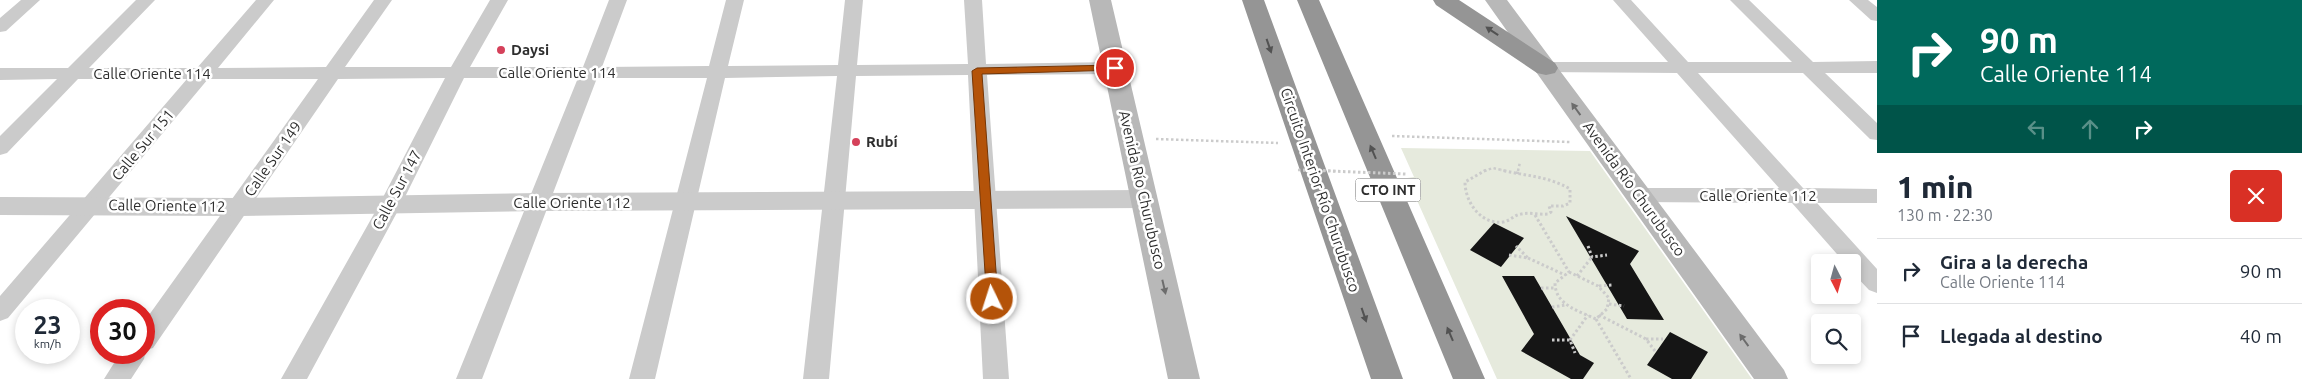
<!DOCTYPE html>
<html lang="es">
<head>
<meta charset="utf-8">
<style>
	:root { --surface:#fff; --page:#f2f2f3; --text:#1f2937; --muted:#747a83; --line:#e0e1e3 }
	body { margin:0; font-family:Ubuntu,sans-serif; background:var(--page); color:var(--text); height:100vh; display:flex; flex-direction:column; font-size:19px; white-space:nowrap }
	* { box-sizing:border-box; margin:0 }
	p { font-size:16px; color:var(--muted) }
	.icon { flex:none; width:28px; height:28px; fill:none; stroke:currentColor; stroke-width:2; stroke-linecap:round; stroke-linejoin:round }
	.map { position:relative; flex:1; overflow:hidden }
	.side { display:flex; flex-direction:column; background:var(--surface); width:425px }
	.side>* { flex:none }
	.hud { background:#00695c; color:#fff; overflow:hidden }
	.needle { width:32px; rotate:174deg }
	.fabs { position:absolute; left:1811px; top:254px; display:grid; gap:10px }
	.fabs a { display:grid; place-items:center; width:50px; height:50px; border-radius:5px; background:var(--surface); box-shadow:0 2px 8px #0003; font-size:25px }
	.speed { position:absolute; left:15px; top:299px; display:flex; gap:10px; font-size:25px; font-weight:700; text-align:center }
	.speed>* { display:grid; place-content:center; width:65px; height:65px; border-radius:50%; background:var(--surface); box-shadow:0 2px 8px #0003; line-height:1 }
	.speed small { font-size:12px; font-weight:400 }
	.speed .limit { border:8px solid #d22; background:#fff; color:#111 }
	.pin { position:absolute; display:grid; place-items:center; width:42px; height:42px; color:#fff; margin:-21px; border:2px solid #fff; border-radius:50%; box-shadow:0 1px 5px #0007 }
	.me { position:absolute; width:55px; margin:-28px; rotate:356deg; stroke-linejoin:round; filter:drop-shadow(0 0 4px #0008) }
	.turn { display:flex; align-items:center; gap:18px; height:105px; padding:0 20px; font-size:22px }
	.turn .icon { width:65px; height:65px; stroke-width:2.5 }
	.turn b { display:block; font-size:35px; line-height:42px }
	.lanes { display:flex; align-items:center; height:48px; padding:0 20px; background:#0003; justify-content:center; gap:25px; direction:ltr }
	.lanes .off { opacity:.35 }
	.round { display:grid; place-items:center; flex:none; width:52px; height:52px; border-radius:5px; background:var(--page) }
	.head { display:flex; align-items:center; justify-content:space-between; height:85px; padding:0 20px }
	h1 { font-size:30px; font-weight:800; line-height:38px }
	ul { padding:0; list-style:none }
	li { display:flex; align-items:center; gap:15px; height:65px; padding:0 20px; border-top:1px solid var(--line) }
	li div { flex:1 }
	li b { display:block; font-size:19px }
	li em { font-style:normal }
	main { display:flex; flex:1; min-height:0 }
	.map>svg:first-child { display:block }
	.green { fill:#e6eadd }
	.building { fill:#151515 }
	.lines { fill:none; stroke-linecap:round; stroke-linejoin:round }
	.path-far1 { stroke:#cbcbcb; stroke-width:2.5; stroke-dasharray:2.5 2.5; stroke-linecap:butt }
	.path { stroke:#cbcbcb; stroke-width:3; stroke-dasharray:2.5 2.5; stroke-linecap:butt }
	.minor { fill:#cbcbcb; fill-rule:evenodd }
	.tertiary { fill:#cbcbcb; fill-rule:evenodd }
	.secondary { fill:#b8b8b8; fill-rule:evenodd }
	.motorway { fill:#959595; fill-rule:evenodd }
	.path-bridge-far1 { stroke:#cbcbcb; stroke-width:2.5; stroke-dasharray:2.5 2.5; stroke-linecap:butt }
	.path-bridge { stroke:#cbcbcb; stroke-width:3; stroke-dasharray:2.5 2.5; stroke-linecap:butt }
	.oneway { fill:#525252 }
	.oneway2 { fill:#6c6c6c }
	.route { fill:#b45309; stroke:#753606 }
	.poi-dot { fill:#d5415a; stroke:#fff; stroke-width:2 }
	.labels { text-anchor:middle; stroke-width:5; stroke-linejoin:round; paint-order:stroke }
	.shield { fill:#fff; stroke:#6d6d6d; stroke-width:1 }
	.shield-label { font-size:14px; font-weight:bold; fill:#2e2e2e }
	.poi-label { font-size:15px; font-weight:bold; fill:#2e2e2e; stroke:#fff; text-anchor:start }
	.street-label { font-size:15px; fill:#2e2e2e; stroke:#fff }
</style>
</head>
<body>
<main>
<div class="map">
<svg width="1877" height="379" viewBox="0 0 1877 379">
	<rect width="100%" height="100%" fill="#fff"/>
	<path class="green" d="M1401,148L1590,151L1752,379H1497L1407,178L1414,177Z"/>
	<path class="building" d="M1566,216L1639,251L1630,264L1664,320L1627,319Z
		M1494,223L1524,238L1501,267L1470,250Z
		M1502,276H1534L1580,355L1594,363L1583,379H1571L1521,351L1534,334Z
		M1670,332L1708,352L1691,379H1672L1647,365Z"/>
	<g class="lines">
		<path class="path-far1" d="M1392,136L1570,142
			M1156,139L1278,143
			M1484,171L1493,168L1506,171
			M1518,171L1520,162"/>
		<path class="path" d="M1486,170L1465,182C1465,202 1481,225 1503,222C1510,221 1514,215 1521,214C1530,212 1539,215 1548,214L1551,212L1549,206H1563L1570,203V189C1548,176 1525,176 1501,170
			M1517,174L1518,170
			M1535,215L1569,272
			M1588,246L1592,257L1607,255
			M1509,255L1528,258L1516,246
			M1528,258L1565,275
			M1569,272L1598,286L1609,298L1607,309L1596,319C1579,311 1555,305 1555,283Z
			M1577,276L1592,257
			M1599,286L1612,285
			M1541,288H1554
			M1609,304L1624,306
			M1552,307L1566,305
			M1599,315L1646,339
			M1596,319L1631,379
			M1552,340H1570L1575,353
			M1570,340L1588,315
			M1655,351L1646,339H1663"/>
		<path class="minor" d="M21,0H40L6,31L0,32V18Z
			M136,0H155L89,68H197L256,0H274L218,68L326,67L374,0H392L345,67H451L490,0H508L470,67H583L609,0H627L602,67L709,66L726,0H744L728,66L838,65L845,0H863L857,65L968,64L964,0H982L986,64L1115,62L1122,64L1124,68L1122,72L1115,74L987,75L1009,379H983L968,75L856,76L829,379H803L837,76L725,78L655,379H629L707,78H597L482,379H456L578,78H464L401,205L307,379H281L379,205L445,78L338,79L153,348L146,350L144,359L131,379H104L121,352H144V322L318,79H208L8,318L0,321V296L187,79H78L7,153L0,155V136L57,79L0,80V68H68Z
			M1613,0H1631L1688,62H1792L1730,0H1749L1813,62L1877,61V73H1825L1877,123V140L1870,139L1803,73H1698L1803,188L1877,189V203H1817L1877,269V293L1869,290L1852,272V262H1844L1792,203L1638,202L1630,200L1627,195L1630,190L1638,188H1779L1677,73L1539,72L1537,68L1539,64L1546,62H1668Z
			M1849,0H1868L1877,7V21L1871,20Z"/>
		<path class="tertiary" d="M1144,190L1153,193L1157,199L1153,205L1144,208L540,211L240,216L0,215V197L240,198L540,193Z"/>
		<path class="secondary" d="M1089,0H1111L1200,379H1168Z
			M1485,0H1507L1784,370L1788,379H1754Z"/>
		<path class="motorway" d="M1242,0H1264L1403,379H1371Z
			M1297,0H1319L1485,379H1453Z
			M1433,0H1459L1555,63L1558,68L1555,73L1546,75L1537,73L1436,5Z"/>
		<path class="path-bridge-far1" d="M1298,170L1337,171"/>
		<path class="path-bridge" d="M1303,170L1406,174"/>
	</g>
	<defs><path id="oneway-solid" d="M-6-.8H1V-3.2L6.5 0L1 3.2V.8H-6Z" transform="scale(1.25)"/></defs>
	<g class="oneway">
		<use href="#oneway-solid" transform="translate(1492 31) rotate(-146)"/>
		<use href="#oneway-solid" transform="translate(1269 46) rotate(71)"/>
		<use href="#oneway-solid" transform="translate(1373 152) rotate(-113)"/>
		<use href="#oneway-solid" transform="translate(1364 315) rotate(71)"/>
		<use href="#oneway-solid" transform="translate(1450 334) rotate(-113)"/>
	</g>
	<g class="oneway2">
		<use href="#oneway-solid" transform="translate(1576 109) rotate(-126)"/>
		<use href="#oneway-solid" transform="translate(1164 287) rotate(77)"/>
		<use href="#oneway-solid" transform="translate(1744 340) rotate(-126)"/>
	</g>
	<path class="route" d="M1115,65L1118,66V70L982,74L998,299L992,304L987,303L972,71L977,68Z"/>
	<g class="poi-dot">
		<circle cx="501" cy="50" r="5"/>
		<circle cx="856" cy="142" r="5"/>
	</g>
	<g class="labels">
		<rect class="shield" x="1355.5" y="178.5" width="65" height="23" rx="4"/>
		<g class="shield-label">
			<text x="1388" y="195">CTO INT</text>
		</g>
		<g class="poi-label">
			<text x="511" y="55">Daysi</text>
			<text x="866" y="147">Rubí</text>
		</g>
		<g class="street-label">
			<text x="557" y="78">Calle Oriente 114</text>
			<text x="152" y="79">Calle Oriente 114</text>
			<text transform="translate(143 145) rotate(-50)" y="5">Calle Sur 151</text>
			<text transform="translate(273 159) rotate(-55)" y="5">Calle Sur 149</text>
			<text transform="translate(1634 189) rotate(54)" y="5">Avenida Río Churubusco</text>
			<text transform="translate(397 190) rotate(-62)" y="5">Calle Sur 147</text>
			<text transform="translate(1142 190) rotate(77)" y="5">Avenida Río Churubusco</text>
			<text transform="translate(1320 190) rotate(71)" y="5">Circuito Interior Río Churubusco</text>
			<text x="1758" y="201">Calle Oriente 112</text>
			<text x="572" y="208">Calle Oriente 112</text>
			<text transform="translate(167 206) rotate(1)" y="5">Calle Oriente 112</text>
		</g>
	</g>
</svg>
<div class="fabs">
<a><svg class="needle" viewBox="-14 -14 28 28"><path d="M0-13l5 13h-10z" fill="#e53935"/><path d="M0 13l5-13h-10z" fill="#747a83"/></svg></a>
<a><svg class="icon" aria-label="search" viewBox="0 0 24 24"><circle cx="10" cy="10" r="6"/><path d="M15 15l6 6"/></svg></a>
</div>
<div class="speed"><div>23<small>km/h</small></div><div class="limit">30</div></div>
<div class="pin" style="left:1115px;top:68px;background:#d93025"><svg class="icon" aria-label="arrive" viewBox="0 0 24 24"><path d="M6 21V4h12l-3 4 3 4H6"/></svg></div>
<svg class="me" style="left:992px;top:299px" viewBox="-20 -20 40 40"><circle r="17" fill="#b45309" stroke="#fff" stroke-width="3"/><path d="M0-11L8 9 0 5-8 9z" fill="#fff"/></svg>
</div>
<section class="side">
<div class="hud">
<div class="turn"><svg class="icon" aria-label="right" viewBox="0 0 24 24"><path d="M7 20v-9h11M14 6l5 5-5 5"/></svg><div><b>90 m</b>Calle Oriente 114</div></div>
<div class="lanes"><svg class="icon off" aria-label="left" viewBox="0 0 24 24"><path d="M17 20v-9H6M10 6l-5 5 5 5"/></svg><svg class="icon off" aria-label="ahead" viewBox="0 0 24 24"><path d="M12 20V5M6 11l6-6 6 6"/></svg><svg class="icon" aria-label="right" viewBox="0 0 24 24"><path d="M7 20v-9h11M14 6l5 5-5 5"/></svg></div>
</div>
<div class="head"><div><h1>1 min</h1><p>130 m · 22:30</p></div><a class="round" style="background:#d93025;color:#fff"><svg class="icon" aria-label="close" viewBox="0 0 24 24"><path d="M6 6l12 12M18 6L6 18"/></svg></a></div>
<ul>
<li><svg class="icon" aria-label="right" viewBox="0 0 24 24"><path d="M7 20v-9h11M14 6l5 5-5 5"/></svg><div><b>Gira a la derecha</b><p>Calle Oriente 114</p></div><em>90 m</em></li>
<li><svg class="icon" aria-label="arrive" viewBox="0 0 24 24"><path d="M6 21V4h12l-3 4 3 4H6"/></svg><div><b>Llegada al destino</b></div><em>40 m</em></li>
</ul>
</section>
</main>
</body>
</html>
